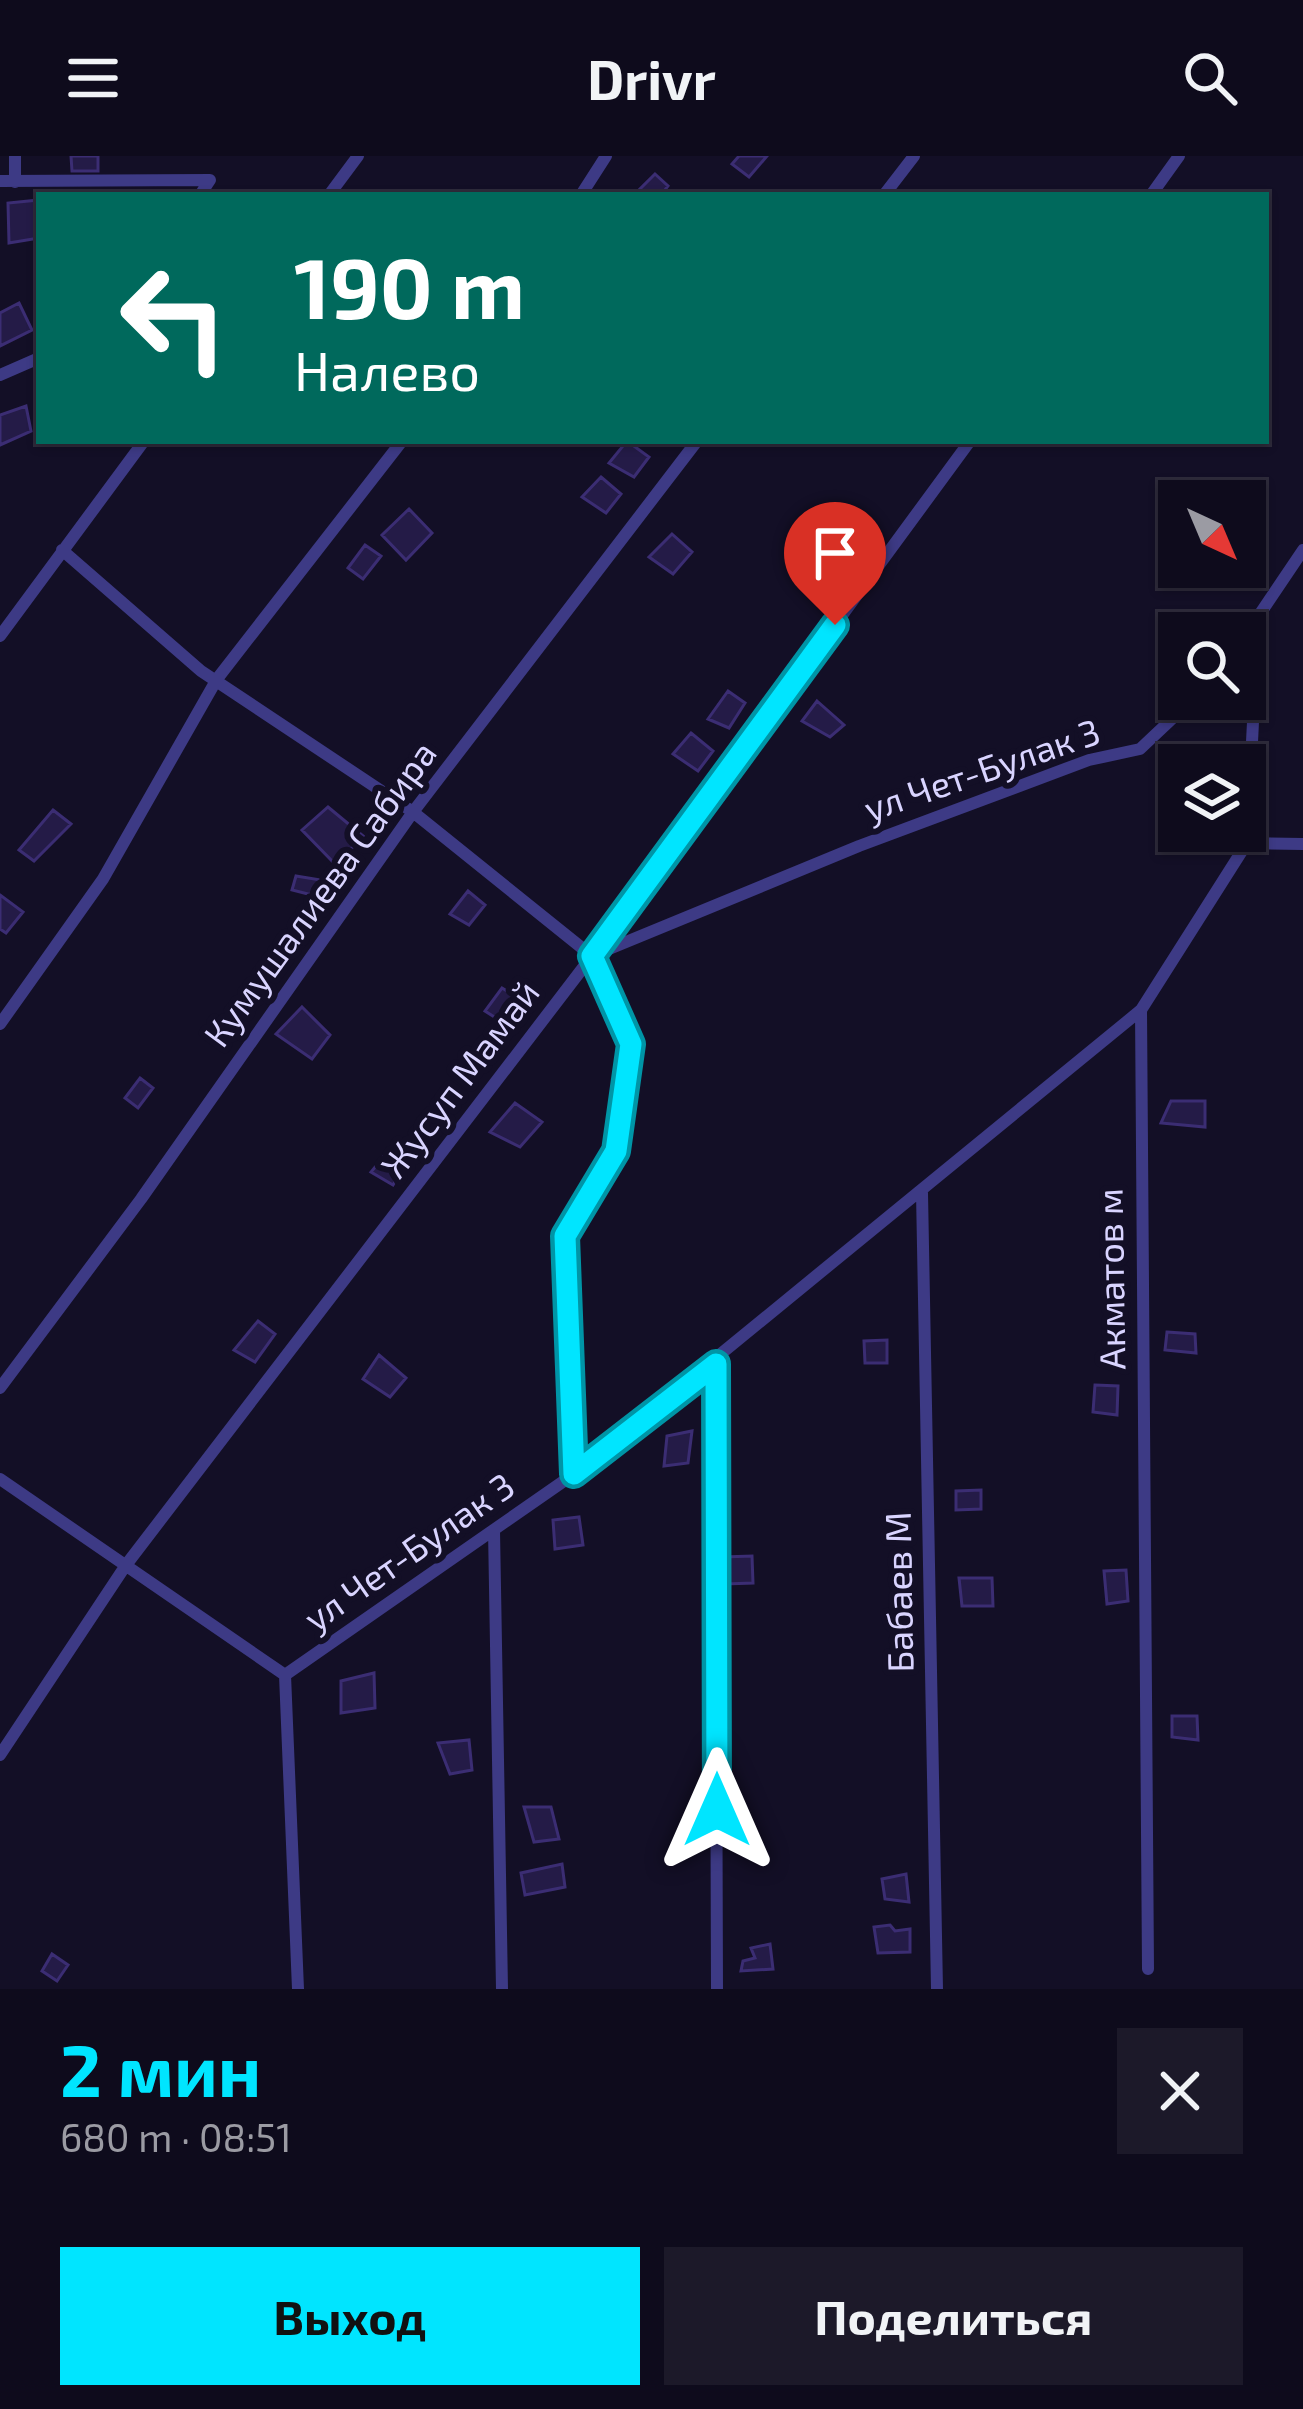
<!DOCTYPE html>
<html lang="ru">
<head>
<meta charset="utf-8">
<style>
	:root { --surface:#0e0b1c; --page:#1c1929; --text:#f1f3f6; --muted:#9b9ba3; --line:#2e2b3b; --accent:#00e5ff }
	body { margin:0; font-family:"Exo 2",sans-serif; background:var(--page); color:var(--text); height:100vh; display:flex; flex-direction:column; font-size:45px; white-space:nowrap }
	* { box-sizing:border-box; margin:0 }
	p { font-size:39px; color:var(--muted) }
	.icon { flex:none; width:66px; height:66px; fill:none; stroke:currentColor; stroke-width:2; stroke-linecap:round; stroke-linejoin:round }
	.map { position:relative; height:1833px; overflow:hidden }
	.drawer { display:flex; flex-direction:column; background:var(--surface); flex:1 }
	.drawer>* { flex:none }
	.banner { position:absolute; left:36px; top:36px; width:1233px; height:252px; border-radius:0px; box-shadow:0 3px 9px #0004,0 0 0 3px var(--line); background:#00695c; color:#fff; overflow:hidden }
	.needle { width:78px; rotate:136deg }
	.fabs { position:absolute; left:1158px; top:324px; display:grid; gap:24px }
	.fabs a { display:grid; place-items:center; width:108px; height:108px; border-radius:0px; background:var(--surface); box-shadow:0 3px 9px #0004,0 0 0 3px var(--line); font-size:60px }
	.pin { position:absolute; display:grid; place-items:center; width:102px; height:102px; color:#fff; margin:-123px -51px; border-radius:50% 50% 50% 0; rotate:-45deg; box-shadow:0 0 12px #0007 }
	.pin .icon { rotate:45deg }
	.me { position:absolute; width:132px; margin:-66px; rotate:0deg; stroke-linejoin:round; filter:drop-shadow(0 0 9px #0008) }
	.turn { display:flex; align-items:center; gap:42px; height:252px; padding:0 60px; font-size:54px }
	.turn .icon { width:156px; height:156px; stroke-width:2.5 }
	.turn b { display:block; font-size:84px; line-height:102px }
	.round { display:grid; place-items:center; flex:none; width:126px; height:126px; border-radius:0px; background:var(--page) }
	.overview { display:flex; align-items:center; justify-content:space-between; height:204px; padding:0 60px }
	h1 { font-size:72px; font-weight:700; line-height:90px; color:var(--accent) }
	.primary-button { display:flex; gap:24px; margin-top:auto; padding:24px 60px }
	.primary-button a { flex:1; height:138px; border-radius:0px; background:var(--accent); color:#111; font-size:48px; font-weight:700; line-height:138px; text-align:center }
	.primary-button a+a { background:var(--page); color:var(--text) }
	header { display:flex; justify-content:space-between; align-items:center; height:156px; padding:0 60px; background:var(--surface); font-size:54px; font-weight:700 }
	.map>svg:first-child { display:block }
	.building { fill:#241b47; stroke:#3b2d73; stroke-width:3 }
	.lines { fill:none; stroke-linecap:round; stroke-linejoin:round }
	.street { stroke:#3d3a85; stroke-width:12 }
	.route-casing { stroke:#0095a6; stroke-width:30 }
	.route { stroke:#00e5ff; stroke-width:21 }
	.labels { text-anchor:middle; stroke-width:12; stroke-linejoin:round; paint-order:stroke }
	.street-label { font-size:36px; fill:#d9d4ff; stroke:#130f26 }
</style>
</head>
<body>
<header><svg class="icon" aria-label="menu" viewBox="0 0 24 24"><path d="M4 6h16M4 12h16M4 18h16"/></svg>Drivr<svg class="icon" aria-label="search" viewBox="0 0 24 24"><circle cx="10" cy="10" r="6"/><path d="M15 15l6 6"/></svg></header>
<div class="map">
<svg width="1303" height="1833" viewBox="0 0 1303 1833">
	<rect width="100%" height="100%" fill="#130f26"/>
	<path class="building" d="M71,0H98V15H72Z
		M739,0H767L749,21L732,8Z
		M655,18L668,30L661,39H643L638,35Z
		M39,44V82L9,87L8,47Z
		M19,147L32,174L0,190V157Z
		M26,250L31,275L0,289V259Z
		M627,285L649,301L634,321L609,307Z
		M601,321L621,338L606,357L582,341Z
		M409,353L432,377L406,404L382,379Z
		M672,378L692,396L673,418L649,401Z
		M365,389L381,400L363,423L348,412Z
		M728,535L745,547L729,572L708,563Z
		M817,545L844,569L830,581L802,565Z
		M691,577L713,595L698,615L673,598Z
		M328,651L363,680L336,709L302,674Z
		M53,654L71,668L34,705L19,694Z
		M296,720L327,725L316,740L292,734Z
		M468,735L485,749L469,769L450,758Z
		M0,739L23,756L6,777L0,773Z
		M502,832L527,847L510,871L485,855Z
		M302,851L330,879L312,903L276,878Z
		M140,922L153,932L138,952L125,942Z
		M1171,945H1205V971L1161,967Z
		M515,947L542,966L520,991L490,976Z
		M394,988L411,1000L393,1029L371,1016Z
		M258,1165L275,1178L255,1206L234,1194Z
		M1167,1176L1195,1178L1196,1197L1165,1194Z
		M887,1184V1207H865L864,1185Z
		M379,1199L406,1222L390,1241L363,1223Z
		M1095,1229L1118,1230L1117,1259L1093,1256Z
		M692,1275L688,1307L664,1310L667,1280Z
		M981,1334V1353L956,1354V1335Z
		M579,1361L583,1389L555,1393L553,1364Z
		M752,1400L753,1427L725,1428L723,1401Z
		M1126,1414L1128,1445L1107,1448L1104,1415Z
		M959,1422H992L993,1450H962Z
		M374,1517L375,1552L341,1557V1525Z
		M1172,1560H1197L1198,1584L1172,1581Z
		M469,1584L472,1614L450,1618L438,1587Z
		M524,1651H551L559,1683L534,1686Z
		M562,1708L565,1731L525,1739L521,1717Z
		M906,1718L909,1746L885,1743L882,1723Z
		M890,1769L895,1775L910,1773V1796L878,1797L874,1771Z
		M770,1788L773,1813L741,1815L743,1805L755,1802L751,1792Z
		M52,1798L68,1809L57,1825L42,1815Z"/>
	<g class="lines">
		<path class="street" d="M0,25L210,24L200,39
			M15,26V0
			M329,39L358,0
			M581,39L606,0
			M884,39L914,0
			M1151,39L1179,0
			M0,219L39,202
			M62,394L201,515L413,656L592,800
			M0,480L144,285
			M1245,480L1303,394
			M1247,687L1303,688
			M0,868L103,723L217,523L402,285
			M922,1037L937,1833
			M715,1208L717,1833
			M0,1232L141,1043L413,656L697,285
			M574,1318L1141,854
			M0,1323L285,1519L574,1318L565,1080L616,995L631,888L592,800L859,690L1089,604L1140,593L1193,543
			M494,1374L502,1833
			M285,1519L298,1833
			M0,1599L126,1409L592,800L970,285
			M1148,1813L1141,854L1247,687L1258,465"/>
	</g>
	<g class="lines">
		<defs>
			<path id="route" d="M717,1654L716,1208L574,1318L565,1080L616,995L631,888L592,800L835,469"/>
		</defs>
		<use href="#route" class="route-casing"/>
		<use href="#route" class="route"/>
	</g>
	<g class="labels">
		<g class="street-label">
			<text transform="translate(982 614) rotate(-19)" y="13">ул Чет-Булак 3</text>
			<text transform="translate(320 738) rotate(-54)" y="13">Кумушалиева Сабира</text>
			<text transform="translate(460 923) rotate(-53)" y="13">Жусуп Мамай</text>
			<text transform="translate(1111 1123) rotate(-91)" y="13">Акматов м</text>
			<text transform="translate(409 1396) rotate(-35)" y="13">ул Чет-Булак 3</text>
			<text transform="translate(899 1436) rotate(-91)" y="13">Бабаев М</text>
		</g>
	</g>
</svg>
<div class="fabs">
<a><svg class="needle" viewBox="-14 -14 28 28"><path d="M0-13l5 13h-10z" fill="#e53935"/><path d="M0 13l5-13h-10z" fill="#9b9ba3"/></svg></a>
<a><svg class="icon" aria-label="search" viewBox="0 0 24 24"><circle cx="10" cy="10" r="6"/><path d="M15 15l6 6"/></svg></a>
<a><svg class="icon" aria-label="layers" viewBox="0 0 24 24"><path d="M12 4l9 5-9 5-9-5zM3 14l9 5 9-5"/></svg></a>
</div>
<div class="pin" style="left:835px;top:469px;background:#d93025"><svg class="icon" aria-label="arrive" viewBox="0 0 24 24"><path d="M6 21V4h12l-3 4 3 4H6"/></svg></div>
<svg class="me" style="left:717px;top:1654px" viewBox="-20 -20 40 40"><path d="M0-17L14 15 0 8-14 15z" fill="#00e5ff" stroke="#fff" stroke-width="4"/></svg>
<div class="banner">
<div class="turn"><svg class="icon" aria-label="left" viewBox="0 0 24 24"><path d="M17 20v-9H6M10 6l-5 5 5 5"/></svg><div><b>190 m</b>Налево</div></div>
</div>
</div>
<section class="drawer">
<div class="overview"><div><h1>2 мин</h1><p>680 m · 08:51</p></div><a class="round"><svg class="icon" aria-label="close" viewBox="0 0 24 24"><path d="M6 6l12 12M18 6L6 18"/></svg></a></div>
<div class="primary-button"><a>Выход</a><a>Поделиться</a></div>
</section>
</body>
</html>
